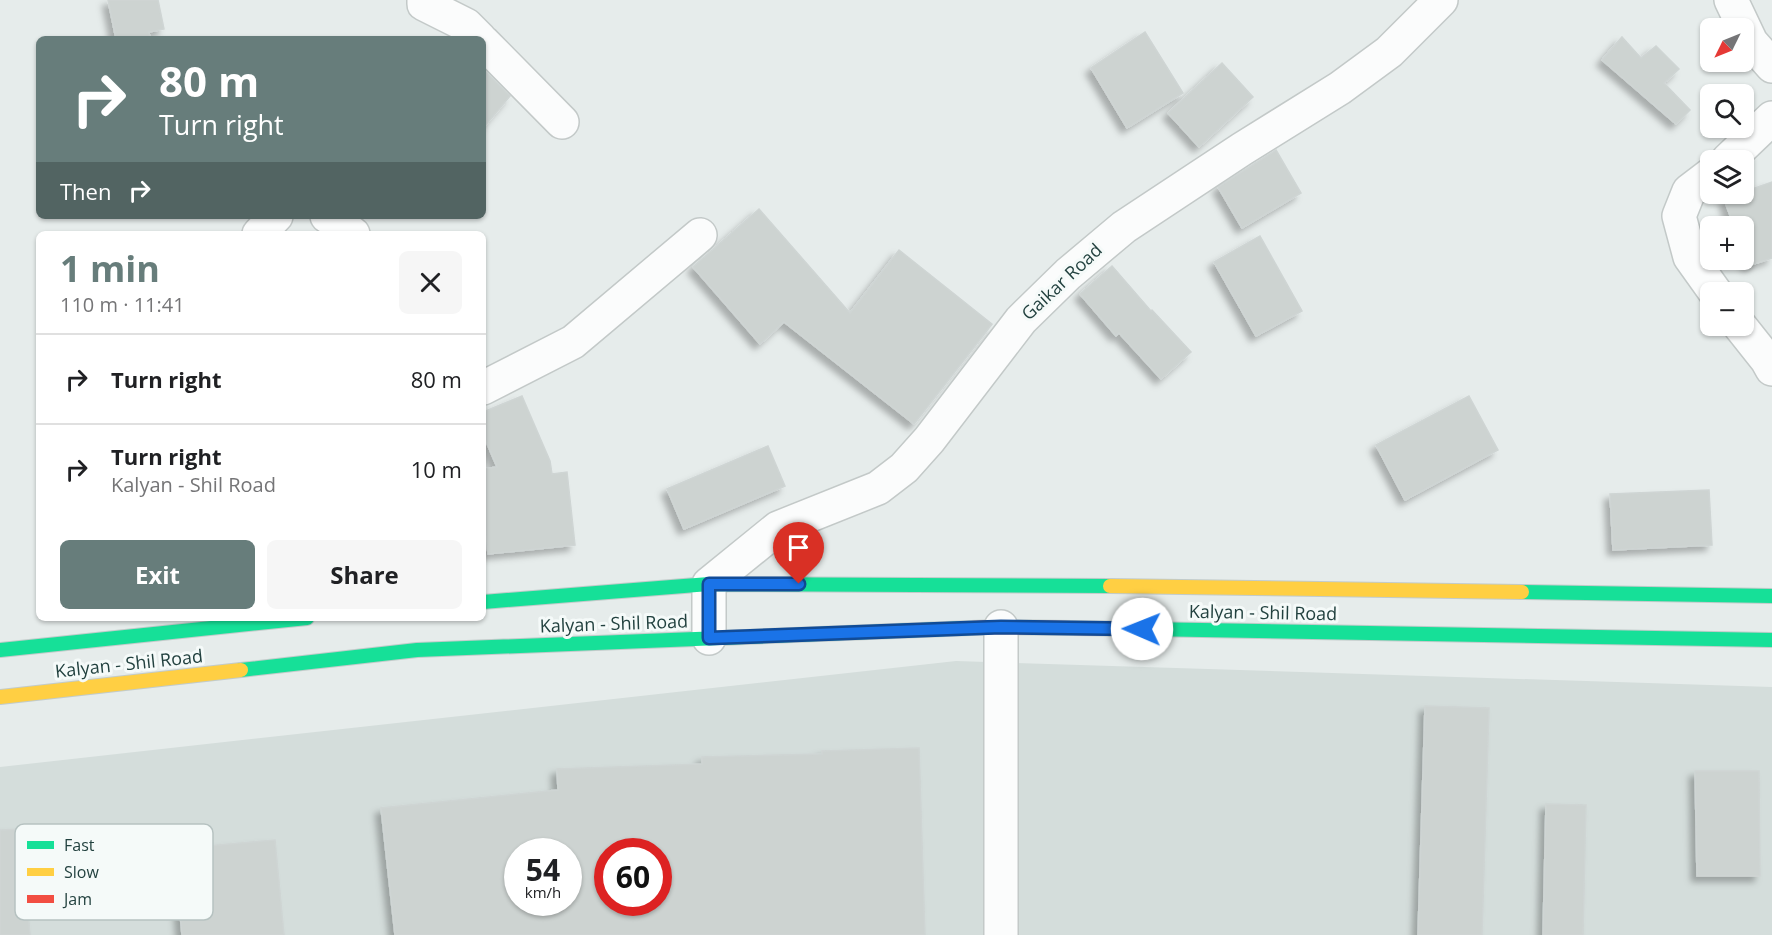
<!DOCTYPE html>
<html lang="en">
<head>
<meta charset="utf-8">
<style>
	:root { --surface:#fff; --page:#f6f6f6; --text:#202124; --muted:#757577; --line:#e0e0e0; --accent:#677d7b }
	body { margin:0; font-family:"Open Sans",sans-serif; background:var(--page); color:var(--text); height:100vh; display:flex; flex-direction:column; font-size:22px; white-space:nowrap }
	* { box-sizing:border-box; margin:0 }
	p { font-size:20px; color:var(--muted) }
	.icon { flex:none; width:33px; height:33px; fill:none; stroke:currentColor; stroke-width:2; stroke-linecap:round; stroke-linejoin:round }
	.map { position:relative; flex:1; overflow:hidden }
	.drawer { position:absolute; left:36px; top:231px; width:450px; height:390px; display:flex; flex-direction:column; background:var(--surface); border-radius:9px; box-shadow:0 2px 4px #0004 }
	.drawer>* { flex:none }
	.guide { position:absolute; left:36px; top:36px; width:450px; height:183px; border-radius:9px; box-shadow:0 2px 4px #0004; background:#677d7b; color:#fff; overflow:hidden }
	.needle { width:39px; rotate:227deg }
	.fabs { position:absolute; left:1700px; top:18px; display:grid; gap:12px }
	.fabs a { display:grid; place-items:center; width:54px; height:54px; border-radius:9px; background:var(--surface); box-shadow:0 2px 4px #0004; font-size:30px }
	.speed { position:absolute; left:504px; top:838px; display:flex; gap:12px; font-size:30px; font-weight:700; text-align:center }
	.speed>* { display:grid; place-content:center; width:78px; height:78px; border-radius:50%; background:var(--surface); box-shadow:0 2px 4px #0004; line-height:1 }
	.speed small { font-size:15px; font-weight:400 }
	.speed .limit { border:9px solid #d22; background:#fff; color:#111 }
	.pin { position:absolute; display:grid; place-items:center; width:51px; height:51px; color:#fff; margin:-62px -26px; border-radius:50% 50% 50% 0; rotate:-45deg; box-shadow:0 0 6px #0007 }
	.pin .icon { rotate:45deg }
	.me { position:absolute; width:66px; margin:-33px; rotate:271deg; stroke-linejoin:round; filter:drop-shadow(0 0 4px #0008) }
	.turn { display:flex; align-items:center; gap:21px; height:126px; padding:0 24px; font-size:27px }
	.turn .icon { width:78px; height:78px; stroke-width:2.5 }
	.turn b { display:block; font-size:42px; line-height:51px }
	.then { display:flex; align-items:center; height:57px; padding:0 24px; background:#0003; gap:12px; font-size:22px }
	.round { display:grid; place-items:center; flex:none; width:63px; height:63px; border-radius:9px; background:var(--page) }
	.head { display:flex; align-items:center; justify-content:space-between; height:102px; padding:0 24px }
	h1 { font-size:36px; font-weight:700; line-height:45px; color:var(--accent) }
	.cta { display:flex; gap:12px; margin-top:auto; padding:12px 24px }
	.cta a { flex:1; height:69px; border-radius:9px; background:var(--accent); color:#fff; font-size:24px; font-weight:700; line-height:69px; text-align:center }
	.cta a+a { background:var(--page); color:var(--text) }
	ul { padding:0; list-style:none }
	li { display:flex; align-items:center; gap:18px; height:90px; padding:0 24px; border-top:2px solid var(--line) }
	li div { flex:1 }
	li b { display:block; font-size:22px }
	li em { font-style:normal }
	.map>svg:first-child { display:block }
	.built { fill:#d4dddb; fill-rule:evenodd }
	.building { fill:#cdd3d1; stroke:#cfd5d4; stroke-width:1.5; fill-rule:evenodd; filter:url(#shadow) }
	.lines { fill:none; stroke-linecap:round; stroke-linejoin:round }
	.street-casing { stroke:#c3c9c8; stroke-width:36 }
	.fast-casing { stroke:#c2cbca; stroke-width:16 }
	.slow-casing { stroke:#c2cbca; stroke-width:16 }
	.jam-casing { stroke:#c2cbca; stroke-width:16 }
	.street { stroke:#fbfcfc; stroke-width:33 }
	.fast { stroke:#16e098; stroke-width:14 }
	.slow { stroke:#ffcf43; stroke-width:14 }
	.jam { stroke:#f24e42; stroke-width:14 }
	.route-casing { stroke:#114b97; stroke-width:15 }
	.route { stroke:#1a73e8; stroke-width:10 }
	.labels { text-anchor:middle; stroke-width:6; stroke-linejoin:round; paint-order:stroke }
	.street-label { font-size:18px; fill:#22413f; stroke:#f5faf9 }
	.key { fill:#f5faf9; stroke:#b6c2c1; stroke-width:1.5 }
	.key-label { font-size:16px; fill:#22413f }
</style>
</head>
<body>
<div class="map">
<svg width="1772" height="935" viewBox="0 0 1772 935">
	<defs>
		<filter id="shadow"><feDropShadow dx="-5.5" dy="5.5" stdDeviation="3" flood-color="#0004"/></filter>
	</defs>
	<rect width="100%" height="100%" fill="#e6eceb"/>
	<path class="built" d="M956,661L1772,687V935H0V767ZM518,852H568V903H518ZM608,852H658V903H608Z"/>
	<path class="building" d="M108,0H158L164,29L149,32L150,39H116Z
		M1145,32L1183,93L1127,128L1091,68Z
		M1622,37L1641,58L1656,46L1679,69L1664,83L1690,110L1676,124L1602,60Z
		M1222,63L1253,97L1199,147L1168,113Z
		M483,69L510,96L483,128Z
		M1276,150L1301,193L1242,228L1218,187Z
		M1772,182V258L1748,266L1743,251V226H1734L1724,199L1743,194V192Z
		M759,209L850,313L899,250L992,324L914,424L784,322L760,344L693,267Z
		M1260,236L1302,311L1256,336L1214,262Z
		M1112,266L1151,311L1152,310L1191,352L1161,379L1119,333L1116,336L1080,294Z
		M522,396L550,461L552,474L567,472L575,545L488,554L483,504V469L497,467L483,434V412Z
		M1469,396L1498,450L1405,500L1376,445Z
		M768,446L785,486L684,529L667,489Z
		M1709,490L1712,545L1613,550L1610,494Z
		M1425,706L1489,708L1482,935H1418Z
		M919,748L925,935H395L381,808L558,790L557,769L702,764V757L822,754V751ZM518,852H568V903H518ZM608,852H658V903H608Z
		M1695,771H1759L1760,876H1697Z
		M1546,804L1586,805L1583,935H1543Z
		M21,829L30,935H0V830Z
		M275,840L284,935H182L174,849Z"/>
	<g class="lines">
		<defs>
			<path id="street" d="M424,0V4L466,25L480,39
				M1731,0L1751,42L1772,66
				M483,42L562,122
				M1728,160L1772,118
				M1710,175L1689,191L1679,216L1690,257L1715,292
				M327,216L353,234
				M259,234L276,216
				M1740,326L1767,360L1772,369
				M483,388L573,342L700,235
				M709,638V584L778,528L878,488L904,468L929,440L1021,320L1068,274L1124,227L1242,149L1340,88L1389,52L1441,0
				M1001,935V627"/>
			<path id="fast" d="M1522,592L1772,596
				M483,602L709,584L1110,586
				M1146,629L1772,640
				M0,650L307,618
				M241,670L417,650L971,628"/>
			<path id="slow" d="M1110,586L1522,592
				M0,697L241,670"/>
			<path id="jam" d="M971,628L1001,627L1146,629"/>
		</defs>
		<use href="#street" class="street-casing"/>
		<use href="#fast" class="fast-casing"/>
		<use href="#slow" class="slow-casing"/>
		<use href="#jam" class="jam-casing"/>
		<use href="#street" class="street"/>
		<use href="#fast" class="fast"/>
		<use href="#slow" class="slow"/>
		<use href="#jam" class="jam"/>
	</g>
	<g class="lines">
		<defs>
			<path id="route" d="M799,584H709V638L1001,627L1142,629"/>
		</defs>
		<use href="#route" class="route-casing"/>
		<use href="#route" class="route"/>
	</g>
	<g class="labels">
		<g class="street-label">
			<text transform="translate(1062 282) rotate(-43)" y="6">Gaikar Road</text>
			<text transform="translate(1263 613) rotate(1)" y="6">Kalyan - Shil Road</text>
			<text transform="translate(614 624) rotate(-2)" y="6">Kalyan - Shil Road</text>
			<text transform="translate(129 664) rotate(-6)" y="6">Kalyan - Shil Road</text>
		</g>
	</g>
	<rect x="15" y="824" width="198" height="96" rx="9" class="key"/>
	<rect x="27" y="841" width="27" height="8" fill="#16e098"/>
	<rect x="27" y="868" width="27" height="8" fill="#ffcf43"/>
	<rect x="27" y="895" width="27" height="8" fill="#f24e42"/>
	<g class="key-label">
		<text x="64" y="851">Fast</text>
		<text x="64" y="878">Slow</text>
		<text x="64" y="905">Jam</text>
	</g>
</svg>
<div class="fabs">
<a><svg class="needle" viewBox="-14 -14 28 28"><path d="M0-13l5 13h-10z" fill="#e53935"/><path d="M0 13l5-13h-10z" fill="#757577"/></svg></a>
<a><svg class="icon" aria-label="search" viewBox="0 0 24 24"><circle cx="10" cy="10" r="6"/><path d="M15 15l6 6"/></svg></a>
<a><svg class="icon" aria-label="layers" viewBox="0 0 24 24"><path d="M12 4l9 5-9 5-9-5zM3 14l9 5 9-5"/></svg></a>
<a>+</a>
<a>−</a>
</div>
<div class="speed"><div>54<small>km/h</small></div><div class="limit">60</div></div>
<div class="pin" style="left:799px;top:584px;background:#d93025"><svg class="icon" aria-label="arrive" viewBox="0 0 24 24"><path d="M6 21V4h12l-3 4 3 4H6"/></svg></div>
<svg class="me" style="left:1142px;top:629px" viewBox="-20 -20 40 40"><circle r="19" fill="#fff"/><path d="M0-13L10 11 0 6-10 11z" fill="#1a73e8"/></svg>
<div class="guide">
<div class="turn"><svg class="icon" aria-label="right" viewBox="0 0 24 24"><path d="M7 20v-9h11M14 6l5 5-5 5"/></svg><div><b>80 m</b>Turn right</div></div>
<div class="then">Then<svg class="icon" aria-label="right" viewBox="0 0 24 24"><path d="M7 20v-9h11M14 6l5 5-5 5"/></svg></div>
</div>
<section class="drawer">
<div class="head"><div><h1>1 min</h1><p>110 m · 11:41</p></div><a class="round"><svg class="icon" aria-label="close" viewBox="0 0 24 24"><path d="M6 6l12 12M18 6L6 18"/></svg></a></div>
<ul>
<li><svg class="icon" aria-label="right" viewBox="0 0 24 24"><path d="M7 20v-9h11M14 6l5 5-5 5"/></svg><div><b>Turn right</b></div><em>80 m</em></li>
<li><svg class="icon" aria-label="right" viewBox="0 0 24 24"><path d="M7 20v-9h11M14 6l5 5-5 5"/></svg><div><b>Turn right</b><p>Kalyan - Shil Road</p></div><em>10 m</em></li>
</ul>
<div class="cta"><a>Exit</a><a>Share</a></div>
</section>
</div>
</body>
</html>
